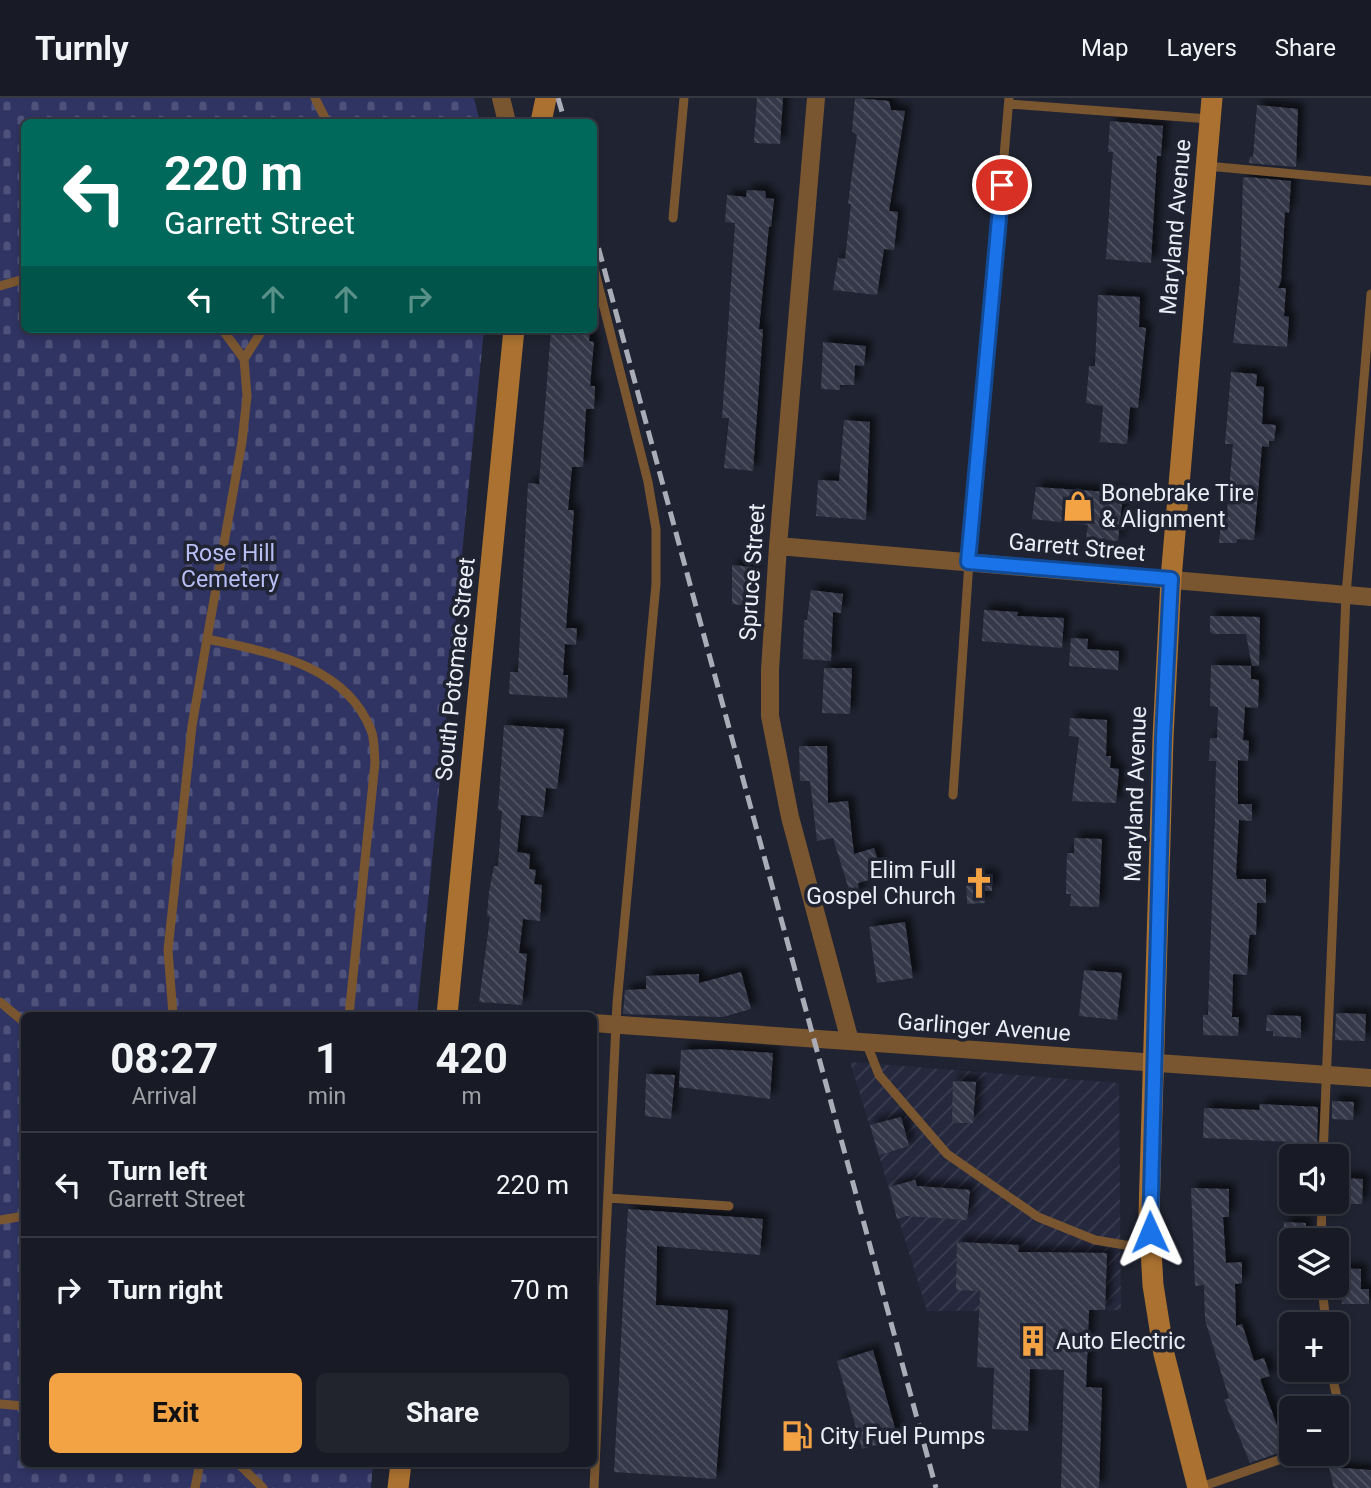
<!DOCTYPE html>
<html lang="en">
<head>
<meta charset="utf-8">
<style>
	:root { --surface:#181a25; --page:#21232d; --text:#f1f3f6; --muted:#9fa1a7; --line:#363842; --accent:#f4a344 }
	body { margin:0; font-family:Roboto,sans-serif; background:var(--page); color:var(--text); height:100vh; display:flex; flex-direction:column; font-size:26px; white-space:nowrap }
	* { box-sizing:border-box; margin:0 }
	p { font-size:23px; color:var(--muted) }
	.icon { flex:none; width:38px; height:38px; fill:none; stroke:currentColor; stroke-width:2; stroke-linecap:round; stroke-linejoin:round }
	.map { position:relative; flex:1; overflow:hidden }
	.sheet { position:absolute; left:21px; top:914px; width:576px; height:455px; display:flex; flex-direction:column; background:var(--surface); border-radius:10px; box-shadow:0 4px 10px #0003,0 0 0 2px var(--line) }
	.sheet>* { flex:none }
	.banner { position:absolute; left:21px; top:21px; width:576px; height:214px; border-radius:10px; box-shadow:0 4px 10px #0003,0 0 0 2px var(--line); background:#00695c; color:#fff; overflow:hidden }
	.tools { position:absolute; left:1279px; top:1046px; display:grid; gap:14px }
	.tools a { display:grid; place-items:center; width:70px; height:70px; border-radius:10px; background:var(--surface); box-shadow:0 4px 10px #0003,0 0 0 2px var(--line); font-size:35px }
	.pin { position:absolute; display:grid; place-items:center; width:60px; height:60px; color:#fff; margin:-30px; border:4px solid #fff; border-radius:50%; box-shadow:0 2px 7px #0007 }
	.me { position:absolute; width:77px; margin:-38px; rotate:359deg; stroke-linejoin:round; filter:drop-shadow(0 0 5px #0008) }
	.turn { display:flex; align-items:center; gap:24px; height:147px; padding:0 28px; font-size:32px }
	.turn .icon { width:91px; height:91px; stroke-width:2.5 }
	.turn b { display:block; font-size:49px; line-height:60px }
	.lanes { display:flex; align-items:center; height:66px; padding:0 28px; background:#0003; justify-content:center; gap:35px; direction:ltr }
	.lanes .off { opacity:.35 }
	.eta { display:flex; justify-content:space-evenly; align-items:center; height:119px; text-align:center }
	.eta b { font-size:42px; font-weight:700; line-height:49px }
	.action { display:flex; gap:14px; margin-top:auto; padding:14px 28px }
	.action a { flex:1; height:80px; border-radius:10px; background:var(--accent); color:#111; font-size:28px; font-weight:700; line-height:80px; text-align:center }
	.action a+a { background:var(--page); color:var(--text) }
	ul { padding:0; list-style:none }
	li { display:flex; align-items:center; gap:21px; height:105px; padding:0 28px; border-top:2px solid var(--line) }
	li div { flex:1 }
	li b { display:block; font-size:26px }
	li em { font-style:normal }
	header { display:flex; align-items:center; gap:42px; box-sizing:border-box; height:98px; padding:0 35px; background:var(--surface); border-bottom:2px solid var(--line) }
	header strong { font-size:33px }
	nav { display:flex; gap:38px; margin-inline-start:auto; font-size:24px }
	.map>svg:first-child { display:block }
	.industrial { fill:url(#industrial-furrows) }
	.cemetery { fill:url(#cemetery-stones) }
	.building { fill:url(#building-back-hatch); filter:url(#shadow) }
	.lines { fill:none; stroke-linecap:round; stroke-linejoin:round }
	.lane { stroke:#795630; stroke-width:9 }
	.street { stroke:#795630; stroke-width:18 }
	.secondary { stroke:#aa7130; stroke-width:21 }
	.rail { stroke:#aaacb7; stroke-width:5; stroke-dasharray:14 7; stroke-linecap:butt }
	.route-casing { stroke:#114b97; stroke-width:18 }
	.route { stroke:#1a73e8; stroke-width:12 }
	.labels { text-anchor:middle; stroke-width:7; stroke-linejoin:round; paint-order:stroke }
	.street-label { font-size:23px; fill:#eaecf6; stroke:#202331 }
	.poi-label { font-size:23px; fill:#eaecf6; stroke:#202331; text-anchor:start }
	.park-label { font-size:23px; fill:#b6bef4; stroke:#202331 }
</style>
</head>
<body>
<header>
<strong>Turnly</strong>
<nav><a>Map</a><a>Layers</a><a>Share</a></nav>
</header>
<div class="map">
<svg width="1371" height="1390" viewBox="0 0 1371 1390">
	<defs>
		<pattern id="industrial-furrows" width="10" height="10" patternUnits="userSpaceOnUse" patternTransform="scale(1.75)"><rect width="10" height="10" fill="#26283d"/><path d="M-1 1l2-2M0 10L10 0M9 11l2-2" fill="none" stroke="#3b3d50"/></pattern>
		<pattern id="cemetery-stones" width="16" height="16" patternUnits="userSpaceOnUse" patternTransform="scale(1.75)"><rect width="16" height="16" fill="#303463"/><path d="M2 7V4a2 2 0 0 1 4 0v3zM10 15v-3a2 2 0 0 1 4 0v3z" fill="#4e527a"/></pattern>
		<pattern id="building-back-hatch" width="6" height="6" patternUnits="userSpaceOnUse" patternTransform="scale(1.75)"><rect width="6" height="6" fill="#353848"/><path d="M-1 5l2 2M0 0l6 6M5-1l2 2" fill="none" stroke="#525563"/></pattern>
		<filter id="shadow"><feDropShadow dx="6" dy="-6" stdDeviation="3.5" flood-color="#0009"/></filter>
	</defs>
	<rect width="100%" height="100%" fill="#202331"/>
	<path class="industrial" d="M850,964L1119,985L1121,1212L927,1213Z"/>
	<path class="cemetery" d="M0,0H474L480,24H24V231H484L417,917H24V1365H373L371,1390H0Z"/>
	<path class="building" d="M757,0H783L780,46L754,45Z
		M855,0L889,3L891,12L905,13L889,113L898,114L894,152L884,151L877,197L833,192L838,160L845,161L851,106H848L857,37L852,33Z
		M1257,7L1298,11L1296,69L1249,65L1250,58L1253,59Z
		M1110,23L1163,28L1161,58H1157L1151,165L1106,161L1113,54H1108Z
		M1247,79L1291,83L1289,115L1285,114L1281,183L1278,190H1286L1284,218L1289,219L1287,249L1233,245L1240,183L1243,80Z
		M747,92L765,93L766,100L774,101L771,129L769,128L759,231H763L753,373L724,370L729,320H722L735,125L725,124L727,97L746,99Z
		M1098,197L1140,199L1139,229L1146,230L1138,310L1130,309L1127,346L1100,344L1103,308L1086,305L1089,268H1095Z
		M551,231L590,232L589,243L594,244L590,288H595L594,311H586L583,369H572L568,412H574L566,530H577L576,547L565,546L563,577H568L567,600L509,596L510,574H518L528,385L539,386Z
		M823,244L866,248L864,268L855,267L854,287H840V292L821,291Z
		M1231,274L1257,276L1256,288L1264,289L1262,326L1276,327L1274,343H1269V349L1262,348L1254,442L1237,441V445H1219L1221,423L1226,425L1233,346H1225Z
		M844,322L870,324L866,422L816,418L818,382L839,383Z
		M1036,389L1123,395L1118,443L1086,440L1088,427L1032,421Z
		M732,467L753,469L749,508L732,506Z
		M811,492L843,496L841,515L833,514L831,563L803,561L804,522H807Z
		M984,512L1018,514L1017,518L1064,520L1062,550L982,543Z
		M1210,518L1260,519L1259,568H1252L1246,536H1214L1210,534Z
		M1071,540L1088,541L1087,551L1119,553L1118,572L1069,568Z
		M1211,567L1251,568V581L1259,582L1258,610L1245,609L1243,642L1249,643L1248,663L1238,662V706H1252V723L1239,722L1236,776L1237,781H1266V805H1257L1256,837H1250L1249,841L1247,877L1233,876L1232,919H1239L1238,938L1203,937V917H1208L1215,718L1216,663H1209L1210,640H1217L1218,609L1210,608Z
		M824,570H852L850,616L822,615Z
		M1070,620L1107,622L1106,658H1111L1110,670L1119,671L1116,705L1072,703L1079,639L1069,638Z
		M504,627L564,631L557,691L546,690L543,719L521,717L517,754L530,756L529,771L536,772L534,786L542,787L540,823L523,821L519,855L527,856L522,907L479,904L490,819L487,818L489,794L494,768H498L502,713L498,712Z
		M799,648H827L828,705L848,703L854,756L874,750L883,778L858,785L859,797L851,798L833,740L817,743L810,683H800Z
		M1074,740L1102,741L1099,809L1070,808L1071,796H1066L1067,755H1074Z
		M992,777V793H985V805L967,806L966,778Z
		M905,824L913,880L877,885L869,829Z
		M1084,872L1122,875L1117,922L1079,918Z
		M741,874L751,911L723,919L623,916L625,892L646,891V878L699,876V885Z
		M1339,915L1366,916L1365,943L1335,942L1336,916Z
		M1267,917L1301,918V940L1273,938V933H1266Z
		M715,951L773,955L770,1001L679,989L681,952Z
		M646,976L675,977L671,1021L645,1018Z
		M953,983L976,984L973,1025H952Z
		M1332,1003L1354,1004L1353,1022L1332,1021Z
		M1260,1006L1318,1009L1317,1045L1203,1040L1204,1010L1259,1012Z
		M901,1019L909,1048L879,1057L870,1027Z
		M1337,1080L1363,1081L1362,1106H1337Z
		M915,1082L917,1088L970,1092L967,1122L907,1118L897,1121L889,1089Z
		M1191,1090L1229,1091V1119H1223L1226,1165L1242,1164V1185L1235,1186L1236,1228L1242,1226L1254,1263L1264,1260L1270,1278L1260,1281L1286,1352L1250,1365L1224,1302L1229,1300L1205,1222L1204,1187L1195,1188Z
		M628,1111L763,1121L760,1157L657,1148L656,1207L728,1212L716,1381L614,1374Z
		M1284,1124L1306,1125L1305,1143H1283Z
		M957,1144L1019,1147L1018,1154L1107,1155L1105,1212H1089L1086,1289L1102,1290L1099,1390H1061L1064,1272L1030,1271L1028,1333L992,1331L994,1270L977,1269L980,1193L956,1192Z
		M1339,1170L1361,1171V1191H1369V1206H1342Z
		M873,1252L898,1341L862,1351L837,1263Z
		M1329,1369L1371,1372V1390H1334Z"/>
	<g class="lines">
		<path class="lane" d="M315,0L327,24
			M1009,6L1209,21
			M1207,68L1371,83
			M673,120L684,0
			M593,166L648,384L656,431V486L617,905L594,1390
			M0,188L24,181
			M244,261L263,231
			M207,541L242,344L247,298L244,261L222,231
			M953,697L969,464L1009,0
			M0,904L24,924
			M173,917L168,852L192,628L207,541C268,554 345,566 371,632C375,642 374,655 375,665L349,917
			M866,944L879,977L947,1056L1038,1119L1095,1142L1149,1151
			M1323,1059L1346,497L1371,196
			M608,1100L729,1108
			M0,1122L24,1118
			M1321,1143L1322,1104
			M1322,1188L1326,1227
			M1331,1272L1344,1332L1337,1342
			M0,1306L24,1308
			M238,1365L263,1390
			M195,1390L200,1365
			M1198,1390L1296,1356"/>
		<path class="street" d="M501,0L507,24
			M816,0L778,448L770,572V618L790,719L850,943
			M778,448L1371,499
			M593,925L1371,980"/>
		<path class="secondary" d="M541,24L546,0
			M447,917L514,231
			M398,1390L401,1365
			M1198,1390L1164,1256L1153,1187L1149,1116L1163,640L1171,481L1212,0"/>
		<path class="rail" d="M558,0L565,24
			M593,130L936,1390"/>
	</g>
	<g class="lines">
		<defs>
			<path id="route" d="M1002,87L968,464L1171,481L1163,640L1150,1134"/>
		</defs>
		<use href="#route" class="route-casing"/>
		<use href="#route" class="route"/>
	</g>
	<defs>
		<symbol id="shop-bare" viewBox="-9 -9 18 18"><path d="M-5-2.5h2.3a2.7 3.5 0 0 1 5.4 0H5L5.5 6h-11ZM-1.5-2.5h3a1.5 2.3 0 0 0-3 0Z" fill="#f4a344" stroke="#202331" stroke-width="2.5" paint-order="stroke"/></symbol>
		<symbol id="church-bare" viewBox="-9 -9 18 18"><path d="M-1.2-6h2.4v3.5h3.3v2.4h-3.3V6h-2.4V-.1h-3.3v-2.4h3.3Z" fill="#f4a344" stroke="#202331" stroke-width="2.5" paint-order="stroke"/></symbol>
		<symbol id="building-bare" viewBox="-9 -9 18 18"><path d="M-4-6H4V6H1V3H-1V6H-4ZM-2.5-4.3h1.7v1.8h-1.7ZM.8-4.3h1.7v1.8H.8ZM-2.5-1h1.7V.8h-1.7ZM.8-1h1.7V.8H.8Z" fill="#f4a344" stroke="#202331" stroke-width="2.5" paint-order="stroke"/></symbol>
		<symbol id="fuel-bare" viewBox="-9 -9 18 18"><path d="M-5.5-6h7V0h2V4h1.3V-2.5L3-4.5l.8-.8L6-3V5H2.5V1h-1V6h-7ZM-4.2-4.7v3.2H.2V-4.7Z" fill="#f4a344" stroke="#202331" stroke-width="2.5" paint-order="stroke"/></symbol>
	</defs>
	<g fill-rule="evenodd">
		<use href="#shop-bare" x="1056" y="386" width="44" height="44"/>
		<use href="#church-bare" x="957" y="763" width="44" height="44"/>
		<use href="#building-bare" x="1011" y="1221" width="44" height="44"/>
		<use href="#fuel-bare" x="775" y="1316" width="44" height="44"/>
	</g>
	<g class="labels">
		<g class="street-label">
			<text transform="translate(1175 129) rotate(-85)" y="8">Maryland Avenue</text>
			<text transform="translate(1077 449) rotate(5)" y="8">Garrett Street</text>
			<text transform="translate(752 474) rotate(-86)" y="8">Spruce Street</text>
			<text transform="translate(455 571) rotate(-84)" y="8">South Potomac Street</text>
			<text transform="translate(1135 696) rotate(-88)" y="8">Maryland Avenue</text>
			<text transform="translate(984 929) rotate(4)" y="8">Garlinger Avenue</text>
		</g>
		<g class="poi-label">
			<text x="1101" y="403">Bonebrake Tire<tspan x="1101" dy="26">&amp; Alignment</tspan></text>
			<text x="956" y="780" text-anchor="end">Elim Full<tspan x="956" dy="26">Gospel Church</tspan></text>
			<text x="1056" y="1251">Auto Electric</text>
			<text x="820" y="1346">City Fuel Pumps</text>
		</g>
		<g class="park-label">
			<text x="230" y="463">Rose Hill<tspan x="230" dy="26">Cemetery</tspan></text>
		</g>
	</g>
</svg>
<div class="tools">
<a><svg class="icon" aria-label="sound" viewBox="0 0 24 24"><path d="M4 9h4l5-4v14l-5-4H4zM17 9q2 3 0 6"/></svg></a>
<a><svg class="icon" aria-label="layers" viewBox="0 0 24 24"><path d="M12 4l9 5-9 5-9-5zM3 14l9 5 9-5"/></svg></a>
<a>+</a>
<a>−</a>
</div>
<div class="pin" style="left:1002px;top:87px;background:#d93025"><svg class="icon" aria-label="arrive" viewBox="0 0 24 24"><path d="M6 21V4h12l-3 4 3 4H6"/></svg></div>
<svg class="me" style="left:1150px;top:1134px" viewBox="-20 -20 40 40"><path d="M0-17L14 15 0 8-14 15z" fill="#1a73e8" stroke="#fff" stroke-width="4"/></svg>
<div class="banner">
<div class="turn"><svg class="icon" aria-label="left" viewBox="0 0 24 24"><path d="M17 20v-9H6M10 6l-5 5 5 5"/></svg><div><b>220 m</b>Garrett Street</div></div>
<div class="lanes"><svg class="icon" aria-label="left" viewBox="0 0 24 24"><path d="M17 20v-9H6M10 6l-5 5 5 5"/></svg><svg class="icon off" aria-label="ahead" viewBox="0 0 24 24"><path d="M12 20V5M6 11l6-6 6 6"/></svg><svg class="icon off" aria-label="ahead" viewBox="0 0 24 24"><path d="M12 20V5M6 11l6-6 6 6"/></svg><svg class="icon off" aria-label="right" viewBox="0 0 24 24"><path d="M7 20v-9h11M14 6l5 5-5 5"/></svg></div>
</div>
<section class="sheet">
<div class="eta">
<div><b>08:27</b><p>Arrival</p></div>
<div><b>1</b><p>min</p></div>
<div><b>420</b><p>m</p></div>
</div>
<ul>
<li><svg class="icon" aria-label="left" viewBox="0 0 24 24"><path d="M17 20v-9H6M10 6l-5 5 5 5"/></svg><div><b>Turn left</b><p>Garrett Street</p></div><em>220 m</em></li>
<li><svg class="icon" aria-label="right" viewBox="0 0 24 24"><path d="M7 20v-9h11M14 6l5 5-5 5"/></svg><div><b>Turn right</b></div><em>70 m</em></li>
</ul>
<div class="action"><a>Exit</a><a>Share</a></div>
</section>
</div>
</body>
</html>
